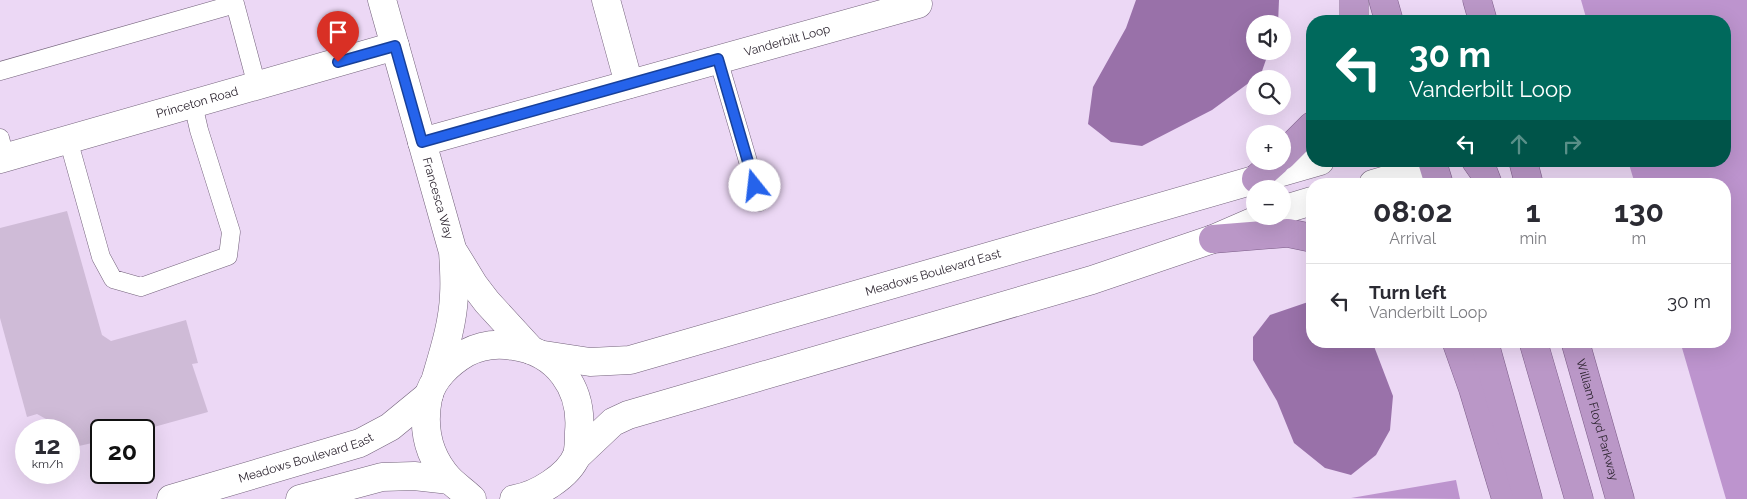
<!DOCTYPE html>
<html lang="en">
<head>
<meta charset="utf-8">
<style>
	:root { --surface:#fff; --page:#f2f2f3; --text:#2b2b33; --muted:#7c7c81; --line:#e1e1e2 }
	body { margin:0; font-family:Raleway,sans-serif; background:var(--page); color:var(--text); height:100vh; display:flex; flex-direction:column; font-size:19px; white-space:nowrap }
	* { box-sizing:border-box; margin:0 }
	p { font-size:16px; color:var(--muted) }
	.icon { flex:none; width:28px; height:28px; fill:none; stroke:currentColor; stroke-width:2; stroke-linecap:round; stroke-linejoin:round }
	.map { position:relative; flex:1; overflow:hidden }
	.sheet { position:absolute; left:1306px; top:178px; width:425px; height:170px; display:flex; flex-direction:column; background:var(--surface); border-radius:20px; box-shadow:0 5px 20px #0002 }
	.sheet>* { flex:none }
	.guide { position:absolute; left:1306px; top:15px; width:425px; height:152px; border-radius:20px; box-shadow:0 5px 20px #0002; background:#00695c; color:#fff; overflow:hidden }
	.fabs { position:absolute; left:1246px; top:15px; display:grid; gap:10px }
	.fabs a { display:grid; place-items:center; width:45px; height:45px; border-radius:50%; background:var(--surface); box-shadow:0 5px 20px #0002; font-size:25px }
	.speed { position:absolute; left:15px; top:419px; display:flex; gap:10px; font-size:25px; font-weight:700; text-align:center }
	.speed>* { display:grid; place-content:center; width:65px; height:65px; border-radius:50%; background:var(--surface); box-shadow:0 5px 20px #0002; line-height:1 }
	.speed small { font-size:12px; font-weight:400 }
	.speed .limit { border:2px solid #111; border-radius:8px; background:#fff; color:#111 }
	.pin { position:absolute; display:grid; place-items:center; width:42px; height:42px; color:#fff; margin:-51px -21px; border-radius:50% 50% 50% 0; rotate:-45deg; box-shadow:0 0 5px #0007 }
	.pin .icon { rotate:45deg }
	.me { position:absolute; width:55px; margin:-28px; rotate:344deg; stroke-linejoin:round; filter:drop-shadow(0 0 4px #0008) }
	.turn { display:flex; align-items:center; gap:18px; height:105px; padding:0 20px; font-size:22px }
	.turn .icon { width:65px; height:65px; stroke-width:2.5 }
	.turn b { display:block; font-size:35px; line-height:42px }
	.lanes { display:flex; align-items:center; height:48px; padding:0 20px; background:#0003; justify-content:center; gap:25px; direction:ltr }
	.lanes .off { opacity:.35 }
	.eta { display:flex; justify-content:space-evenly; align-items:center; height:85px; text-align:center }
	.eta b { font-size:30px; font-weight:700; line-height:35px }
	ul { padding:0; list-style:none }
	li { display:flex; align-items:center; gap:15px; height:75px; padding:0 20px; border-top:1px solid var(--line) }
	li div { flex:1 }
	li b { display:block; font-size:19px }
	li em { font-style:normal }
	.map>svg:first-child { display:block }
	.forest { fill:#bd94ce }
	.water { fill:#9971a9 }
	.building { fill:#cfbbd7 }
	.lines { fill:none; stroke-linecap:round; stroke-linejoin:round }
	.service-casing { stroke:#73627b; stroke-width:19 }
	.minor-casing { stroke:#73627b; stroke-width:29 }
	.trunk-casing { stroke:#7d5e89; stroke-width:29 }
	.service { stroke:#fff; stroke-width:18 }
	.minor { stroke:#fff; stroke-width:28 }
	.trunk { stroke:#ba97c7; stroke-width:28 }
	.route-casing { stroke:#184099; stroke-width:12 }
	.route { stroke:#2563eb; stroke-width:9 }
	.labels { text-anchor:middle; stroke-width:4; stroke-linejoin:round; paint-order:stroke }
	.street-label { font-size:12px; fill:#2c242f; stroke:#fff }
</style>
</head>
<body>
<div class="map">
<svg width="1747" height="499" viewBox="0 0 1747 499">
	<rect width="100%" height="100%" fill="#ecd8f5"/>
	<path class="forest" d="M1581,0H1747V499H1726L1680,341H1725V184H1635L1628,161H1725V21H1587Z
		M1456,480L1460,499L1351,498Z"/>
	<path class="water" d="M1136,0H1279L1278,24H1255V51H1269L1261,74L1212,110L1142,146L1111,142L1088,124L1093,87L1126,28Z
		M1311,301L1312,341H1372L1393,396L1390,430L1376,455L1351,475L1325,468L1294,443L1277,401L1253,360V337L1270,315Z"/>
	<path class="building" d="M67,211L102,335L111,341L186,320L198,363L192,364L208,412L143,430H101V441L79,446L75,435L69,432V430H66L37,414L27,417L0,318V228Z"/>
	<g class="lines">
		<defs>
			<path id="service" d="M234,0L257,86
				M718,59L760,202
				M0,71L235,4
				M0,138L5,157
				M68,139L101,257L113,279L141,287L228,256L231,232L199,130L193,104"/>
			<g id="minor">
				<path id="s1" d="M382,0L453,252C454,266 455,280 454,295C453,323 444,351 436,378"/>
				<path d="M606,0L629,84"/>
				<path id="s2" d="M422,142L918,4L917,0"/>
				<path id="s3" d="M0,159L395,46"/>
				<path d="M1373,184L1434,166"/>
				<path d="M1282,210L1312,201"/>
				<path d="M455,254L474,285L487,302L531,350"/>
				<path id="s4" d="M544,355L590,362L630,360L1320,161"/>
				<path d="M577,456L613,422L628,415L1092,280L1213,239L1266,216"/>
				<path id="s5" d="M171,499L360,443L390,427L429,395"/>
				<path d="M300,499L382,477L414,476L450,480"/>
				<path d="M472,499C465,492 456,486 449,479C428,456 422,429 428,398C432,379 449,363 466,353C481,345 496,343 513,346C557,352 583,388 579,432C579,439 579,448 577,455C569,476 536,496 514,499"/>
			</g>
			<g id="trunk">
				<path d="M1354,0V21"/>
				<path d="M1383,0L1389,21"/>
				<path d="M1477,0L1483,21"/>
				<path d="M1282,156L1312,126"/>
				<path d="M1432,161L1439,184"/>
				<path d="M1476,161L1483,171L1488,184"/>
				<path d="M1523,161L1529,184"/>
				<path d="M1256,179L1276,161"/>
				<path d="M1213,239L1288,233L1312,238"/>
				<path d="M1456,341L1473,389L1506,499"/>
				<path d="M1484,341L1528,499"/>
				<path d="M1533,341L1579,499"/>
				<path id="s6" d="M1575,341L1620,499"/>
			</g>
		</defs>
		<use href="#service" class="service-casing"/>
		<use href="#minor" class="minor-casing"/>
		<use href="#trunk" class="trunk-casing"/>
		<use href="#service" class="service"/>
		<use href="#minor" class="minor"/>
		<use href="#trunk" class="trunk"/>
	</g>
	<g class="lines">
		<defs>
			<path id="route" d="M338,62L395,46L422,142L718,59L755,186"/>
		</defs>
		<use href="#route" class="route-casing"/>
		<use href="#route" class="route"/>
	</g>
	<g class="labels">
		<g class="street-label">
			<text dy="4" stroke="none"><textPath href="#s2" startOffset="379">Vanderbilt Loop</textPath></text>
			<text dy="4" stroke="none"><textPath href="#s3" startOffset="205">Princeton Road</textPath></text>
			<text dy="4" stroke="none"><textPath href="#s1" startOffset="206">Francesca Way</textPath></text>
			<text dy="4" stroke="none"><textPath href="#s4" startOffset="402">Meadows Boulevard East</textPath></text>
			<text dy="4" stroke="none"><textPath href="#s6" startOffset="82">William Floyd Parkway</textPath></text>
			<text dy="4" stroke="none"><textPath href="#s5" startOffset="141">Meadows Boulevard East</textPath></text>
		</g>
	</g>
</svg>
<div class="fabs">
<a><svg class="icon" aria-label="sound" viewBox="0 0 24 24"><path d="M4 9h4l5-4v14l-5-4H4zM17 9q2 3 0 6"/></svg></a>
<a><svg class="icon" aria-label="search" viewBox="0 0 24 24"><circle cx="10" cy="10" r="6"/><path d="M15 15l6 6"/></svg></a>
<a>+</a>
<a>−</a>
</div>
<div class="speed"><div>12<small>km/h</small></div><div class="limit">20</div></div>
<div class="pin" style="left:338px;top:62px;background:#d93025"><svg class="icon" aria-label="arrive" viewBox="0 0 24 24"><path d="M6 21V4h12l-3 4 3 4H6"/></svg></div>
<svg class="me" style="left:755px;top:186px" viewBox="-20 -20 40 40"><circle r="19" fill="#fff"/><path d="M0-13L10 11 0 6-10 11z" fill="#2563eb"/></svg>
<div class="guide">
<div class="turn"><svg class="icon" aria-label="left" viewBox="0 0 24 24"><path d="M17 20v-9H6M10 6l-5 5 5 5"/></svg><div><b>30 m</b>Vanderbilt Loop</div></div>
<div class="lanes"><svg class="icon" aria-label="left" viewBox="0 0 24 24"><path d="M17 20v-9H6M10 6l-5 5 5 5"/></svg><svg class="icon off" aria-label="ahead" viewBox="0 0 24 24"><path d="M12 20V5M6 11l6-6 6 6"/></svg><svg class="icon off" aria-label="right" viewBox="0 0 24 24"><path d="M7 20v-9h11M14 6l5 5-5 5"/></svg></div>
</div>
<section class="sheet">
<div class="eta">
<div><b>08:02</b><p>Arrival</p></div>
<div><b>1</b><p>min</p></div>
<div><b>130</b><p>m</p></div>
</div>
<ul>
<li><svg class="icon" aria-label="left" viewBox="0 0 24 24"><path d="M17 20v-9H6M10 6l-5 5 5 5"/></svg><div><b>Turn left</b><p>Vanderbilt Loop</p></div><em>30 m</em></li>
</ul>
</section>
</div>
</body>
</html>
